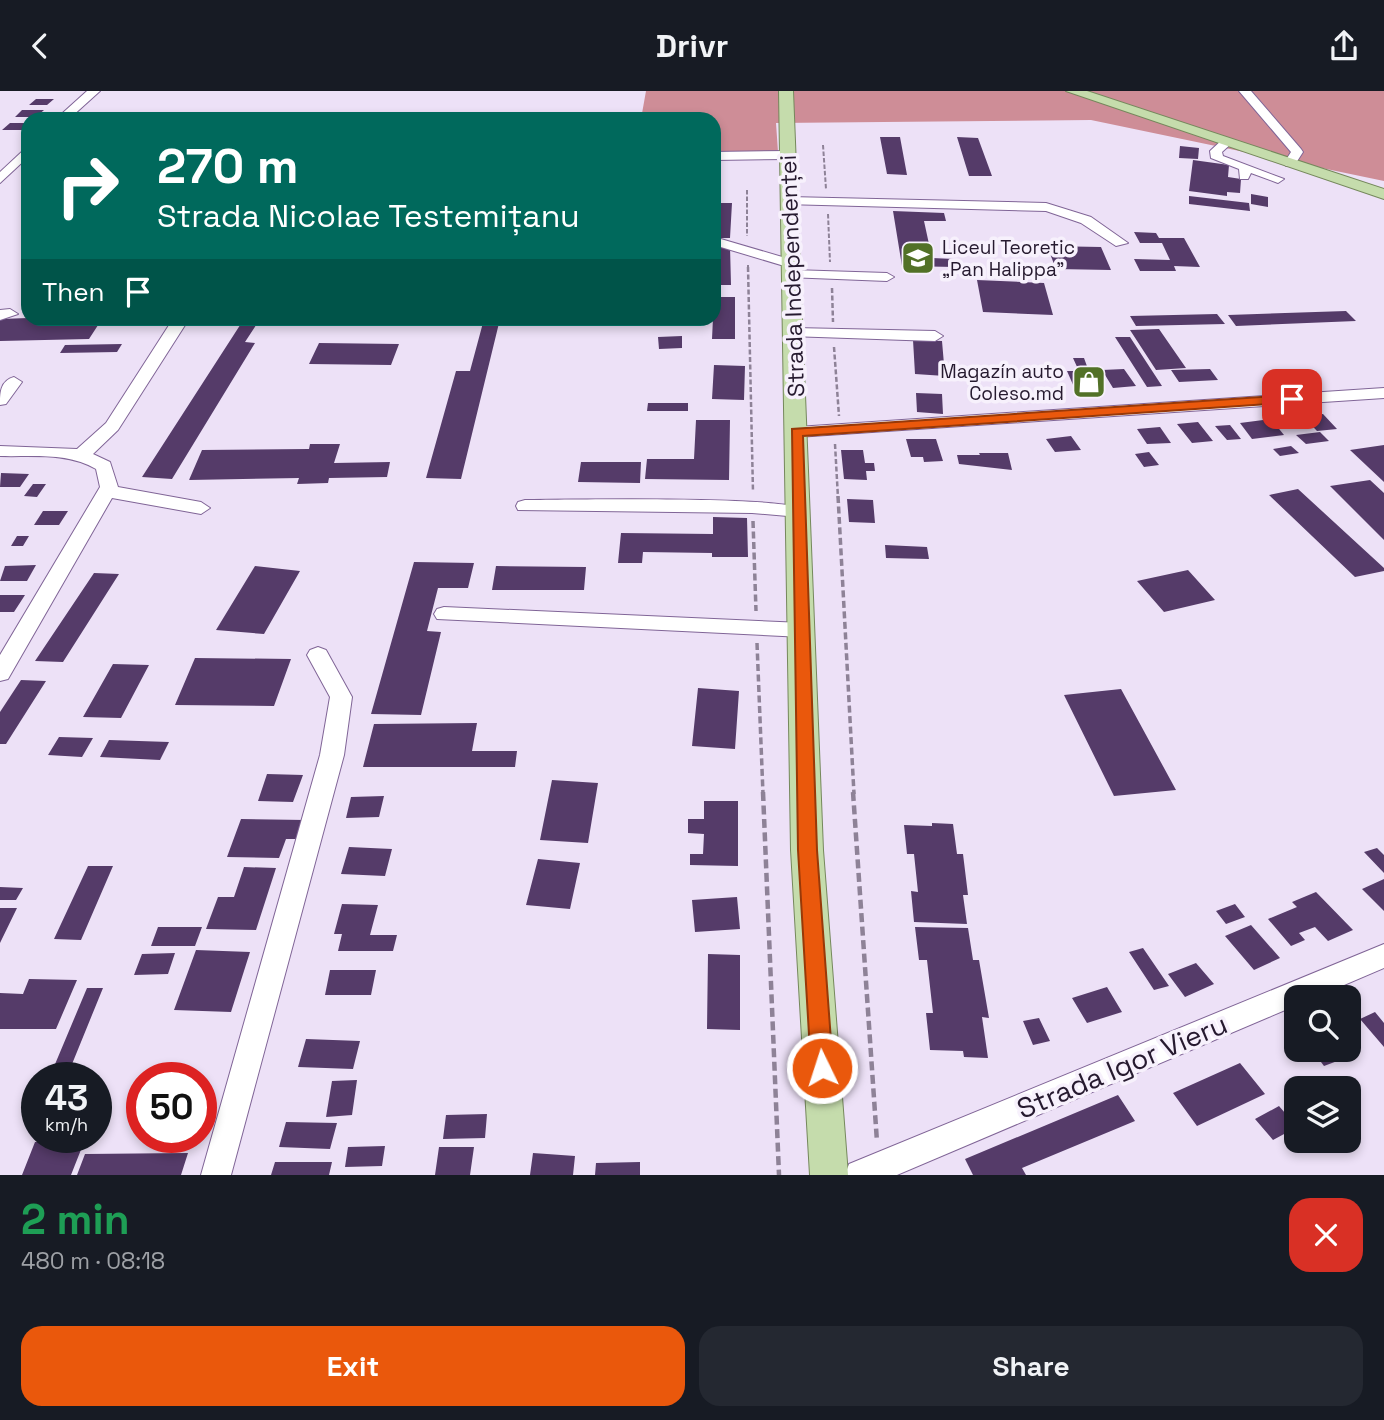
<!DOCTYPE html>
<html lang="en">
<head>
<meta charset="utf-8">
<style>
	:root { --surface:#171b24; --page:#242831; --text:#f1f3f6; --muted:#9ea1a6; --accent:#ea580c }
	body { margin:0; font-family:"Space Grotesk",sans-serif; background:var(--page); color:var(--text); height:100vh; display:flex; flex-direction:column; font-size:26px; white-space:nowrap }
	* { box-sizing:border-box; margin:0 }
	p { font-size:23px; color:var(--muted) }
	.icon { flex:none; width:38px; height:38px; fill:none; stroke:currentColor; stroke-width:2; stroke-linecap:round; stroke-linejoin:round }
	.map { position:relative; height:1084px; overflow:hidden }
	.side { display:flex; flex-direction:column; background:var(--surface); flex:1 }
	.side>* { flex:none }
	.top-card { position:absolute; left:21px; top:21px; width:700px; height:214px; border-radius:21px; box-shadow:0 4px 10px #0003; background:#00695c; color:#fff; overflow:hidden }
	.tools { position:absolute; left:1284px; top:894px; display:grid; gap:14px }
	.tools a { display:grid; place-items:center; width:77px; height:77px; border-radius:14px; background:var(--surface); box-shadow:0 4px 10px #0003; font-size:35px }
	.speed { position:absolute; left:21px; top:971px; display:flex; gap:14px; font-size:35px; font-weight:700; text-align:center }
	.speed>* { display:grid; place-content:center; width:91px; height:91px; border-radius:50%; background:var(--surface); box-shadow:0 4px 10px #0003; line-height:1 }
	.speed small { font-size:18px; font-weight:400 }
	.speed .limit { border:10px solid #d22; background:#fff; color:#111 }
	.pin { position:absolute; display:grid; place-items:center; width:60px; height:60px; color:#fff; margin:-30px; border-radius:14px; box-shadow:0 4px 10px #0006 }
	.me { position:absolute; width:77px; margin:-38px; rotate:356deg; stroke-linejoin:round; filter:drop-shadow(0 0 5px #0008) }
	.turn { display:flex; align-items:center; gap:24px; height:147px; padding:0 21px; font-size:32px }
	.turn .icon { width:91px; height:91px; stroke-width:2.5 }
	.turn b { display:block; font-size:49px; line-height:60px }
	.then { display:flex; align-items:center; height:66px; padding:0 21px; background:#0003; gap:14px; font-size:26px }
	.round { display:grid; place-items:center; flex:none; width:74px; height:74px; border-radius:21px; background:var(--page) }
	.headline { display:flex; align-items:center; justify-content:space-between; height:119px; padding:0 21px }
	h1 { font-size:42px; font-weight:700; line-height:52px; color:#1e9e55 }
	.cta { display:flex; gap:14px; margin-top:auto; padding:14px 21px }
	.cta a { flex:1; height:80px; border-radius:21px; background:var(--accent); color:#fff; font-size:28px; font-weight:700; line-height:80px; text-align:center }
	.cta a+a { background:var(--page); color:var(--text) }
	header { display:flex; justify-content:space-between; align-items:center; height:91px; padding:0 21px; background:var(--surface); font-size:32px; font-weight:700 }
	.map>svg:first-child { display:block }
	.forest { fill:#ce8d97 }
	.building { fill:#553b69 }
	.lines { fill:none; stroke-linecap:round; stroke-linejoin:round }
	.minor-casing { stroke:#806597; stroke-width:2 }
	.major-casing { stroke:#75885c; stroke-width:2 }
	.path-far3 { stroke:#8e8297; stroke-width:2; stroke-dasharray:4.5 2; stroke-linecap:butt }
	.path-far2 { stroke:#8e8297; stroke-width:2.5; stroke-dasharray:5 2.5; stroke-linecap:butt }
	.path-far1 { stroke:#8e8297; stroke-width:3.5; stroke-dasharray:7 3.5; stroke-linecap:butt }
	.path { stroke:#8e8297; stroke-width:4.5; stroke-dasharray:9 4.5; stroke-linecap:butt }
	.minor { fill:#fff; fill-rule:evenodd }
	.major { fill:#c5dcac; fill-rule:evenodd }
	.route { fill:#ea580c; stroke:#983908; stroke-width:2 }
	.labels { text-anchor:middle; stroke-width:7; stroke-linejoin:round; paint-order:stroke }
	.far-poi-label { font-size:19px; fill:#261a2f; stroke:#f7f1fc; text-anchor:start }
	.street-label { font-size:23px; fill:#261a2f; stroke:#f7f1fc }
	.near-street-label { font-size:28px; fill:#261a2f; stroke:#f7f1fc }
</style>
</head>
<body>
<header><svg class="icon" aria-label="back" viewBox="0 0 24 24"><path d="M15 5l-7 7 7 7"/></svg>Drivr<svg class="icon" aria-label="share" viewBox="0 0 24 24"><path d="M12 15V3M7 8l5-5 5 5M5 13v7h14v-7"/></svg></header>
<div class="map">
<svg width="1384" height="1084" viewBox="0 0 1384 1084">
	<rect width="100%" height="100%" fill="#ede1f7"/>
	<path class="forest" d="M646,0H1384V90L1091,29L776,32L778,61H714V28H641Z"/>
	<path class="building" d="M36,8H54L47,14H29Z
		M22,19H44L36,26H15Z
		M10,32H28V34L22,39H2Z
		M880,46H900L907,84L887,83Z
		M957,46L978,47L992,85H969Z
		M1180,55L1199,57L1198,68L1179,67Z
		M1193,69L1229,74L1228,86L1241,88L1240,102L1227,101V105L1189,100Z
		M1251,103L1268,106V116L1251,113Z
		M1189,105L1249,112L1250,120L1189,113Z
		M714,112H732L730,147H714Z
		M893,120L944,122L946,130H924L932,167L954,168L956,176L902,175Z
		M1134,141L1156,142L1159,147H1184L1200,176L1174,175L1176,180H1140L1134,168L1170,169L1162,152H1140Z
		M714,155H730L731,194H714Z
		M1047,155L1101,156L1111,179L1056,178Z
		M977,189L1044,192L1053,224L983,221Z
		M714,206H735V248H712Z
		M1346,220L1356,230L1236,235L1228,224Z
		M1217,223L1225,233L1136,235L1130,225Z
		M0,228L28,227L102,228L89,248L0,250Z
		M244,228H260L245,251L255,252L172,388L142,386Z
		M484,228H500L461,388L426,387L456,280H470Z
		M1159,238L1186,277L1156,279L1130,239Z
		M682,245V257L659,258L658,246Z
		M1115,246H1130L1162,295L1147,296Z
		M913,249L942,250L945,285L915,283Z
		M319,252L399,253L391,274L309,273Z
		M122,253L117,261L60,262L65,254Z
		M1073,267H1084L1088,278H1078Z
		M714,274L745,275L744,309L712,308Z
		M1124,278L1136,295L1113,297L1102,279Z
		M1210,278L1218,289L1179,291L1171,279Z
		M1067,280H1089L1096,296H1074Z
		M916,302L942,303L943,323L917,321Z
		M648,312H688V320H647Z
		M1323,323L1337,338L1317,340L1302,324Z
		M1271,328L1284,344L1252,348L1240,332Z
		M696,329H730L729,389L645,388L647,368H694Z
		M1198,331L1213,350L1192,352L1177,333Z
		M1230,334L1241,348L1227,349L1215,335Z
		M1160,336L1171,352L1147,353L1137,338Z
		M1320,341L1329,350L1306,353L1296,344Z
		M1071,345L1081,359L1055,361L1046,348Z
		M906,348H936L943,370L924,371L923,366H911Z
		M310,353H340L334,372L390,371L387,386L329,387L328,392L297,393L299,387L189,389L202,359L309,358Z
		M1384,354V391L1350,359Z
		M1291,355L1299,362L1280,365L1273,358Z
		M841,359H863L865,372H874L875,380H866L867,389L844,388Z
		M1149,361L1159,374L1144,376L1135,363Z
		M979,362H1008L1012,379L959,373L957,364H980Z
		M581,371H641L640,392L578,391Z
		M1,382L29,383L20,396H0Z
		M1370,389L1384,402V449L1330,395Z
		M33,393H46L37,406L24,405Z
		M1298,398L1384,477V480L1355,486L1269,404Z
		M847,408L873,409L875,432L849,431Z
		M43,420H68L59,434H34Z
		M713,426L747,427L748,466H712V462L643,461L642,472H618L621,442L713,443Z
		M17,445H29L23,455H11Z
		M885,454L927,456L929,468L886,467Z
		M414,471L474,472L468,497H438L427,540L441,541L421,624L371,623Z
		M36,474L27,490H0L5,475Z
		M255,475L300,480L264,543L216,539Z
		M496,475L586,476L584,499H492Z
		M1188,479L1215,509L1164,521L1137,490Z
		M94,482L119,483L63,571L35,570Z
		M0,504H25L14,521H0Z
		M195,567L291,568L274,615L175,614Z
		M113,573L149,574L121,627L83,626Z
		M21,589L46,590L6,653H0V621Z
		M698,597L739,600L735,658L692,655Z
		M1121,598L1176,699L1114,705L1064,604Z
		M477,632L472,660H517L515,676H363L374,633Z
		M59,646L93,647L82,666L48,664Z
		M109,649L169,651L160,669L100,666Z
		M267,683L303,684L293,711L258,710Z
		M552,689L598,692L588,752L540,749Z
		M384,705L379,726L346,727L351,706Z
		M704,710H738V775L690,774V763H703L704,743L688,742V728H704Z
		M241,728L305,729L299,748H286L279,767L227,766Z
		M932,732L953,733L957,763H963L968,804H963L967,833L914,831L911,800L918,801L914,763H907L904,734L932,735Z
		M349,756L392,758L385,785L341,783Z
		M1377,757L1384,764V782L1364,761Z
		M538,768L580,772L570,818L526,814Z
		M88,775H113L81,849L54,848Z
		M244,776L276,777L256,839L206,838L218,806H234Z
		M1384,788V820L1362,798Z
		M0,796L23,797L16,809H0Z
		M1316,801L1353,839L1328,850L1315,836L1299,842L1305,849L1291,855L1268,828L1297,816L1292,811Z
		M737,806L740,838L695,841L692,809Z
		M342,813L378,814L370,844H397L393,860H338L342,843H334Z
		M1235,813L1245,826L1226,833L1216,820Z
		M0,817H17L0,852Z
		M1251,834L1280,867L1254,879L1225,845Z
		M158,836H202L195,855H151Z
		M915,836L968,837L973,869H979L989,927L982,926L988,967L964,966L963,960L930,959L926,922H933L927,869H919Z
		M1143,857L1169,895L1154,899L1129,861Z
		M196,859L250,861L231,921L174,919Z
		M175,862L168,883L134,884L142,863Z
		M708,863L740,864V939L707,938Z
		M1196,872L1214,893L1185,906L1168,883Z
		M330,879H376L371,904H325Z
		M29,888L77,889L56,938H0V902L23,903Z
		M1107,896L1122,921L1087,932L1072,907Z
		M87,897H103L70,978H53Z
		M1375,921L1384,932V956L1360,928Z
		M1039,927L1050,950L1033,954L1023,930Z
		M306,948L360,950L353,978L298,976Z
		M1349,954L1356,963L1324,975L1312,959H1349Z
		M1240,972L1265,1003L1197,1035L1173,1002Z
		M357,989L352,1024L326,1026L332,990Z
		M1118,1004L1135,1030L1022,1077L1026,1084H973L965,1068Z
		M1279,1015L1297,1036L1273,1049L1255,1028Z
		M487,1023L485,1047L443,1048L446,1024Z
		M286,1031L337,1032L330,1058L279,1056Z
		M35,1051H84L71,1084H22Z
		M385,1055L382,1075L345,1076L348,1056Z
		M439,1056H474L470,1084H435Z
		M188,1062L181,1084H77L85,1063Z
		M533,1062L575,1065L573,1084H530Z
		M275,1071H332L329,1084H271Z
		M640,1071V1084H595L596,1072Z"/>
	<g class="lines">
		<defs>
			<path id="minor" d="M87,0H100L69,28H56Z
				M1239,0H1251L1301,58L1303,61L1294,75H1286L1284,72L1291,61Z
				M1223,48L1233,51L1222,61L1223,65L1284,88L1278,92L1251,82L1248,88H1240L1239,78L1211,67L1210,60Z
				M28,55V66L0,92V81Z
				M714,61L788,60L794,64L788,68L714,69Z
				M789,106L1046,112L1091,126L1128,152L1116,155L1081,132L1046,120L784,113L782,110Z
				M714,146L796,170L798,173L791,177L714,154Z
				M792,179L887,182L894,186L887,190L787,186L785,183Z
				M0,219L10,218L18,223L0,229Z
				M170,228H184L187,231L118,339L93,363L110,371L118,396L201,411L210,417L201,423L112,407L8,588L0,590V564L100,396L96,378C67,361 32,366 0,365V355L77,358L106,332L171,231Z
				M794,237L935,240L943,245L935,250L789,245L786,242Z
				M14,286L22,291L6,313L0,314C0,302 0,290 14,286Z
				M1384,297V307L797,346L788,341L797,336Z
				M525,409C560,409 797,404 808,420L799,426L752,422L518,419L516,415L518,411Z
				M444,516L803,532L810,534L813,539L810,544L803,546L437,528L434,523L437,518Z
				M318,556L326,559L352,606L344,664L231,1084H201L320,664L330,606L307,564L310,559Z
				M1384,853V877L1316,906H1297V914L897,1084H845L849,1073Z"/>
			<path id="major" d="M779,0H793L823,759L848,1084H810L791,759Z
				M1066,0H1087L1384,98V108Z"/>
		</defs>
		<use href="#minor" class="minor-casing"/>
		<use href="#major" class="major-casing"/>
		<path class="path-far3" d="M823,54L826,98
			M747,99V145
			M828,123L830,171
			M748,174V178"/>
		<path class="path-far2" d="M748,176L753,401
			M832,197L833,231
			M834,256L839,325
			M835,353L838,407"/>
		<path class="path-far1" d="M838,405L854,703
			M753,430L756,520
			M757,552L763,703"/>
		<path class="path" d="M763,701L779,1084
			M853,701L877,1051"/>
		<use href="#minor" class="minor"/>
		<use href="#major" class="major"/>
	</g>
	<path class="route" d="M1292,304L1298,308L1296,311L803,345L817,759L833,977L830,984L822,988L814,984L811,977L798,759L792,338Z"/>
	<defs>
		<symbol id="school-square" viewBox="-11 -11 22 22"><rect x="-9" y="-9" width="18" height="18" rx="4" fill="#527127" stroke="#f7f1fc"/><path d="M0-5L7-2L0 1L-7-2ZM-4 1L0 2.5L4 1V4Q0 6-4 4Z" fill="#fff"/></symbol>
		<symbol id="shop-square" viewBox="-11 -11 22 22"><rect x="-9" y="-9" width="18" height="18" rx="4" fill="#527127" stroke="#f7f1fc"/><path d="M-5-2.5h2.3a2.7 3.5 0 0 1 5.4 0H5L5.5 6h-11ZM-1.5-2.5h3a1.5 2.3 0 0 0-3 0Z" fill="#fff"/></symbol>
	</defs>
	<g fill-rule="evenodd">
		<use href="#school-square" x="899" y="148" width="38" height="38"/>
		<use href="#shop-square" x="1070" y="272" width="38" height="38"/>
	</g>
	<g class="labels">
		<g class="far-poi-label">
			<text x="942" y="163">Liceul Teoretic<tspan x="942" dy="22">„Pan Halippa”</tspan></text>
			<text x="1064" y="287" text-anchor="end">Magazín auto<tspan x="1064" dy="22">Coleso.md</tspan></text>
		</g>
		<g class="street-label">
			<text transform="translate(792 185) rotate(-92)" y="8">Strada Independenței</text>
		</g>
		<g class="near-street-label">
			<text transform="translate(1122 975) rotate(-23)" y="10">Strada Igor Vieru</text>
		</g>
	</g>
</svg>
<div class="tools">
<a><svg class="icon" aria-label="search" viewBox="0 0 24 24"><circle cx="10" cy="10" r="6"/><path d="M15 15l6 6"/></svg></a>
<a><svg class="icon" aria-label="layers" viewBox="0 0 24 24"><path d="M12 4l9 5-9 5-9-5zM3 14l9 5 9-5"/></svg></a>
</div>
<div class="speed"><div>43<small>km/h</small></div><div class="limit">50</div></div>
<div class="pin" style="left:1292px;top:308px;background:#d93025"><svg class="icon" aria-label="arrive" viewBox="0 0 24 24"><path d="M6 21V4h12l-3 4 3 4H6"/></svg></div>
<svg class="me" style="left:822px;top:977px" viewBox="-20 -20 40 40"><circle r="17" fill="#ea580c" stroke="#fff" stroke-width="3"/><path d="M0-11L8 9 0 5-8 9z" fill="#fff"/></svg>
<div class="top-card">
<div class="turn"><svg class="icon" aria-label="right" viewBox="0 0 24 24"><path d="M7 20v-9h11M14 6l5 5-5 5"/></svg><div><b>270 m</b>Strada Nicolae Testemițanu</div></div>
<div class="then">Then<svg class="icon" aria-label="arrive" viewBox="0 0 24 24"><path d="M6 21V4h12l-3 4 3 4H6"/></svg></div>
</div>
</div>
<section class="side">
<div class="headline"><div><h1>2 min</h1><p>480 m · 08:18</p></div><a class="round" style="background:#d93025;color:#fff"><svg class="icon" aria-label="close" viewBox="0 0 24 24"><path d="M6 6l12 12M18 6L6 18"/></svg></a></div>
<div class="cta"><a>Exit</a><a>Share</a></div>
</section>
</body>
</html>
